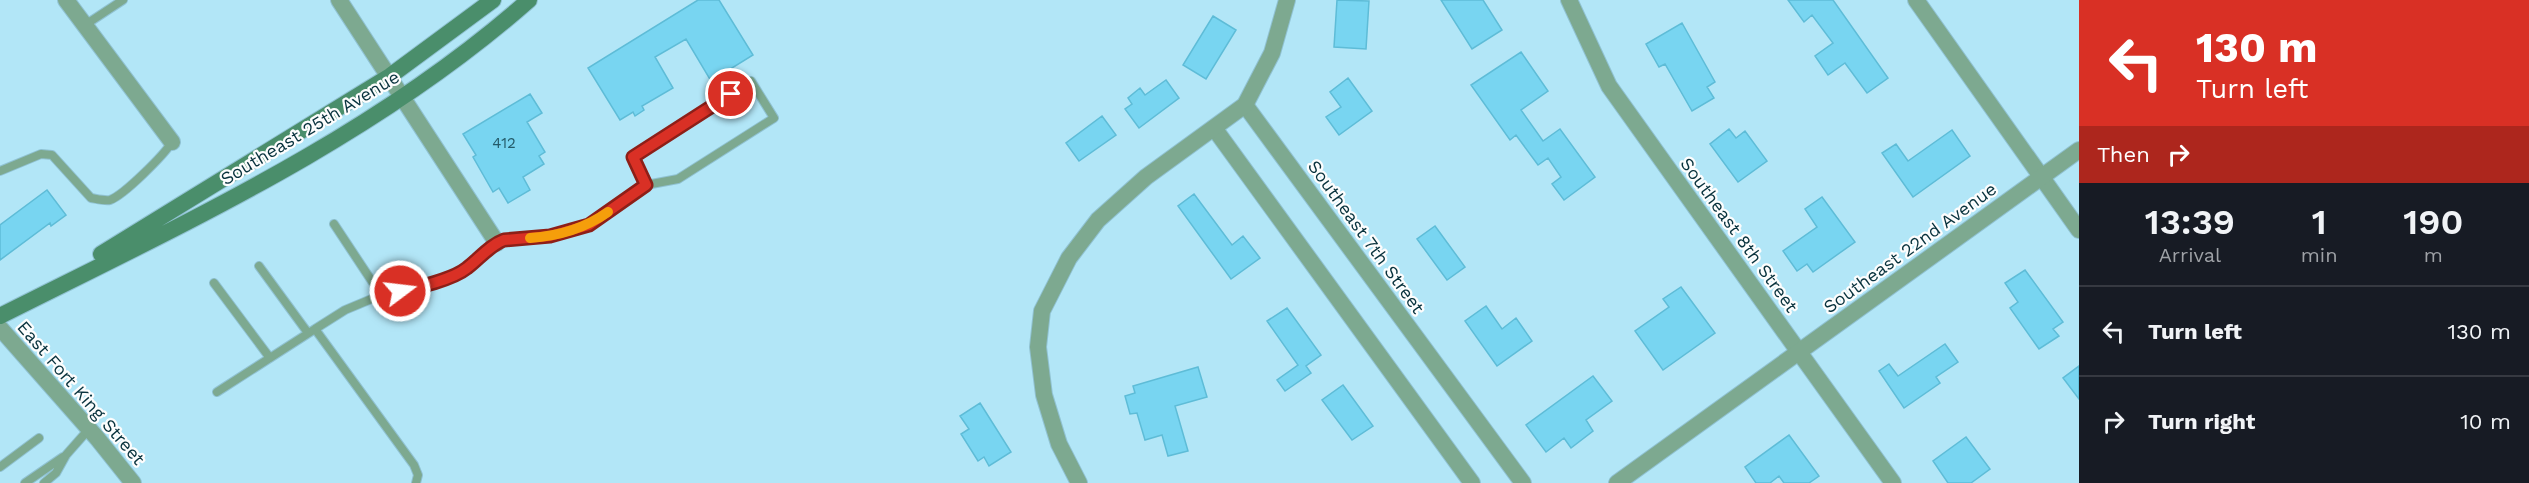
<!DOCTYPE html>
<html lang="en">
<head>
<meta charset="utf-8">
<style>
	:root { --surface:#171b24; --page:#20242c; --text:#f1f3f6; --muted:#9ea1a6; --line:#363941 }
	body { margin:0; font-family:"Work Sans",sans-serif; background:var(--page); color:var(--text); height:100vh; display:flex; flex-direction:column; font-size:22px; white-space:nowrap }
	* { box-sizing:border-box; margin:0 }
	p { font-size:20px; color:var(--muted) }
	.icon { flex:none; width:33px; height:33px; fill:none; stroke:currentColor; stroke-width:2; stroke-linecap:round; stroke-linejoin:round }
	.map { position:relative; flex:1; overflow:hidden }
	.side { display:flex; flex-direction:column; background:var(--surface); width:450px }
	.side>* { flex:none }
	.banner { background:#d93025; color:#fff; overflow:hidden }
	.pin { position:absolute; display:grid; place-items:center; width:51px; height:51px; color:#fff; margin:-26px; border:3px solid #fff; border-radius:50%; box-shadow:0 2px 6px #0007 }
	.me { position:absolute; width:66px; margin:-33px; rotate:75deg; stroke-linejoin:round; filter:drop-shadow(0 0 4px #0008) }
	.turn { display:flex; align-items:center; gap:21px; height:126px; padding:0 18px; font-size:27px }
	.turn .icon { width:78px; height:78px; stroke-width:2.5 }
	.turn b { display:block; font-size:42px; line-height:51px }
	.then { display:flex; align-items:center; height:57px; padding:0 18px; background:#0003; gap:12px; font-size:22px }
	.eta { display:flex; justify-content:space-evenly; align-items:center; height:102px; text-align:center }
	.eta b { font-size:36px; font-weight:600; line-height:42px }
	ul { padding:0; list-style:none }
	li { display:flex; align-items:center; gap:18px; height:90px; padding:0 18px; border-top:2px solid var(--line) }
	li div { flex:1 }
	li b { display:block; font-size:22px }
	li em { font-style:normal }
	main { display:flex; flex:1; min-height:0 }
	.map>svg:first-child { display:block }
	.building { fill:#78d5f1; stroke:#5ebcd7; stroke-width:1.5 }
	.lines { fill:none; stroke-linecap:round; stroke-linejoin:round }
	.service-casing { stroke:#90c2d2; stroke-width:10 }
	.minor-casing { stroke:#90c2d2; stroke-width:18 }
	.tertiary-casing { stroke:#90c2d2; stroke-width:18 }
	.secondary-casing { stroke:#90c2d2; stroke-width:18 }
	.service { stroke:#7da990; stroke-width:8 }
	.minor { stroke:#7da990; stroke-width:16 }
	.tertiary { stroke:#7da990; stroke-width:16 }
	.secondary { stroke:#4a8e6b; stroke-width:16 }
	.route-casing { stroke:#8d1f18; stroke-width:15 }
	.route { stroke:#d93025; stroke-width:10 }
	.slow { stroke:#f59e0b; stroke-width:10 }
	.labels { text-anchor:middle; stroke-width:4.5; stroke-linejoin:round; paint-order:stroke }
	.number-label { font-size:15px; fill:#245b6a }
	.street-label { font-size:18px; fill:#08323d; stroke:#fdfdfd }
</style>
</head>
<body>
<main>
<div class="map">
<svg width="2079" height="483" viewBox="0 0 2079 483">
	<rect width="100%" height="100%" fill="#b2e6f7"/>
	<path class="building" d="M698,0H719L753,55L711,81L686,39L655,57L673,88L642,106L644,110L635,116L633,112L620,120L588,68Z
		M1337,0L1369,1L1366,49L1334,47Z
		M1441,0H1483L1502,30L1472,49Z
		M1788,0H1833L1888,78L1867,93L1845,63L1828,75L1815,56L1833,43L1812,15L1804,22Z
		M1213,16L1236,30L1206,79L1183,65Z
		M1682,23L1715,82L1707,87L1714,98L1692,111L1665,64L1659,67L1646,44Z
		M1521,52L1548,91L1521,110L1543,141L1560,129L1595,177L1564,200L1552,184L1561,177L1548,158L1538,165L1516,135L1510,140L1471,85Z
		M1348,78L1372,111L1339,135L1326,117L1341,107L1330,92Z
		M1166,80L1179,98L1139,128L1125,109L1132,104L1128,98L1140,88L1145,95Z
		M530,94L542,113L527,122L545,152L539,156L544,164L523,177L530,190L508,203L499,188L493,192L473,157L476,155L463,134Z
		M1102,116L1116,135L1079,161L1066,143Z
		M1729,129L1736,138L1745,131L1767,161L1738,182L1710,144Z
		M1952,130L1970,156L1913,197L1882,153L1896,144L1908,161Z
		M47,190L66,215L51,226L50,223L0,260V225Z
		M1194,194L1232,245L1243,236L1260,258L1231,279L1178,206Z
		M1822,197L1855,242L1813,272L1807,264L1797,271L1783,251L1817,227L1805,209Z
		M1435,226L1465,267L1447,280L1417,239Z
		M2025,270L2063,322L2053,329L2059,336L2039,349L2010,308L2018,302L2005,283Z
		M1681,287L1715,333L1663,370L1635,331L1669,307L1663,299Z
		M1486,306L1502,329L1516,318L1532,341L1497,366L1465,321Z
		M1287,308L1321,355L1306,366L1311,373L1285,391L1277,380L1298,365L1267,321Z
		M1945,344L1958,362L1936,377L1940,383L1904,408L1879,371L1889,364L1898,376Z
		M2079,366V399L2063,378Z
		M1198,367L1207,397L1175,406L1188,451L1168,456L1162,435L1145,440L1137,413L1130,414L1125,396L1135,393L1133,386Z
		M1593,376L1612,401L1586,420L1593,431L1571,448L1564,438L1546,452L1526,425Z
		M1343,385L1373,426L1352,440L1322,400Z
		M980,403L1011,452L989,466L984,457L978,461L961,434L969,429L960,416Z
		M1789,435L1819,476L1809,483H1784L1779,476L1770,483H1756L1745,467Z
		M1966,437L1990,469L1971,483H1948L1933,461Z"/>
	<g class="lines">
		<defs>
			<path id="service" d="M85,25L123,0
				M0,171L41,154L52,155L91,198C97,199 105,201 110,200C124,195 164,155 172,142
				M334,224L381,295
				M259,266L308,333
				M214,283L270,358
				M217,392L315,329
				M0,467L39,438
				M25,483L63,457
				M44,483L56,473L66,455L89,429
				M416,483L418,475L414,465L315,329L345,310L381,295L420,287L465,270L497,243L550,236L589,225L646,185L678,179L774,118L751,81L633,157L646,185"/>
			<path id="minor" d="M66,0L172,142
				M339,0L497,243
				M1569,0L1609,86L1799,352
				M1916,0L2079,230
				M1245,105L1523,483
				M1214,128L1472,483"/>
			<path id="tertiary" d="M0,328L97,438L133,483
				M1799,352L1893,483
				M1079,483L1059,444L1044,395L1038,347L1042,311L1069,258L1098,220L1146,177L1245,105L1272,53L1287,0
				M1617,483L2079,150"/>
			<path id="secondary" d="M101,254L390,76L493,0
				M0,316C183,224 374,137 529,0"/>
		</defs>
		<use href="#service" class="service-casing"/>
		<use href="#minor" class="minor-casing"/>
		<use href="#tertiary" class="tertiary-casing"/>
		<use href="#secondary" class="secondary-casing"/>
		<use href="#service" class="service"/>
		<use href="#minor" class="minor"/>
		<use href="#tertiary" class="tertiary"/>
		<use href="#secondary" class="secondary"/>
	</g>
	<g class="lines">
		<defs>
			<path id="route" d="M400,291C419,287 452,280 467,268C479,259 490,245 504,240L550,236L589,225L646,185L633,157L731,94"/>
		</defs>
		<use href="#route" class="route-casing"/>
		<use href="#route" class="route"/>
		<path class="slow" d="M530,238C559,236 584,229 608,212"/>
	</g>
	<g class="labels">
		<g class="number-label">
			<text x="504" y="148">412</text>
		</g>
		<g class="street-label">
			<text transform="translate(310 128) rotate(-31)" y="6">Southeast 25th Avenue</text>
			<text transform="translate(1739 235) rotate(54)" y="6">Southeast 8th Street</text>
			<text transform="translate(1366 237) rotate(54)" y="6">Southeast 7th Street</text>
			<text transform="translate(1910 248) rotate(-36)" y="6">Southeast 22nd Avenue</text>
			<text transform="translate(81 393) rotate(49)" y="6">East Fort King Street</text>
		</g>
	</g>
</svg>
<div class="pin" style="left:731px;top:94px;background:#d93025"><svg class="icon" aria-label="arrive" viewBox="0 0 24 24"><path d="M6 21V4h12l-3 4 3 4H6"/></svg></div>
<svg class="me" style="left:400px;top:291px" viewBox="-20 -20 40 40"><circle r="17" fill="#d93025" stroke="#fff" stroke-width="3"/><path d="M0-11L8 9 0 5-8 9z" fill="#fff"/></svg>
</div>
<section class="side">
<div class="banner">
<div class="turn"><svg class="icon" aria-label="left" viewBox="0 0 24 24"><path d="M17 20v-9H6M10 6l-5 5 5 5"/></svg><div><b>130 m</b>Turn left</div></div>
<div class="then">Then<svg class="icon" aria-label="right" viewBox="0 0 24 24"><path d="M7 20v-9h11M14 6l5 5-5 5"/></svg></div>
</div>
<div class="eta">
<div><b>13:39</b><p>Arrival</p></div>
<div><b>1</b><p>min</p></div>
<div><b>190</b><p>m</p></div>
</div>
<ul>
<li><svg class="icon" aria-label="left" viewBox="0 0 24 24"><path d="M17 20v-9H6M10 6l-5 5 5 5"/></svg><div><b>Turn left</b></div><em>130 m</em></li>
<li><svg class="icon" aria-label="right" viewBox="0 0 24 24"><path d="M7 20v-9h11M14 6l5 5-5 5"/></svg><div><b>Turn right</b></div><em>10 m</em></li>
</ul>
</section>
</main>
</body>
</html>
